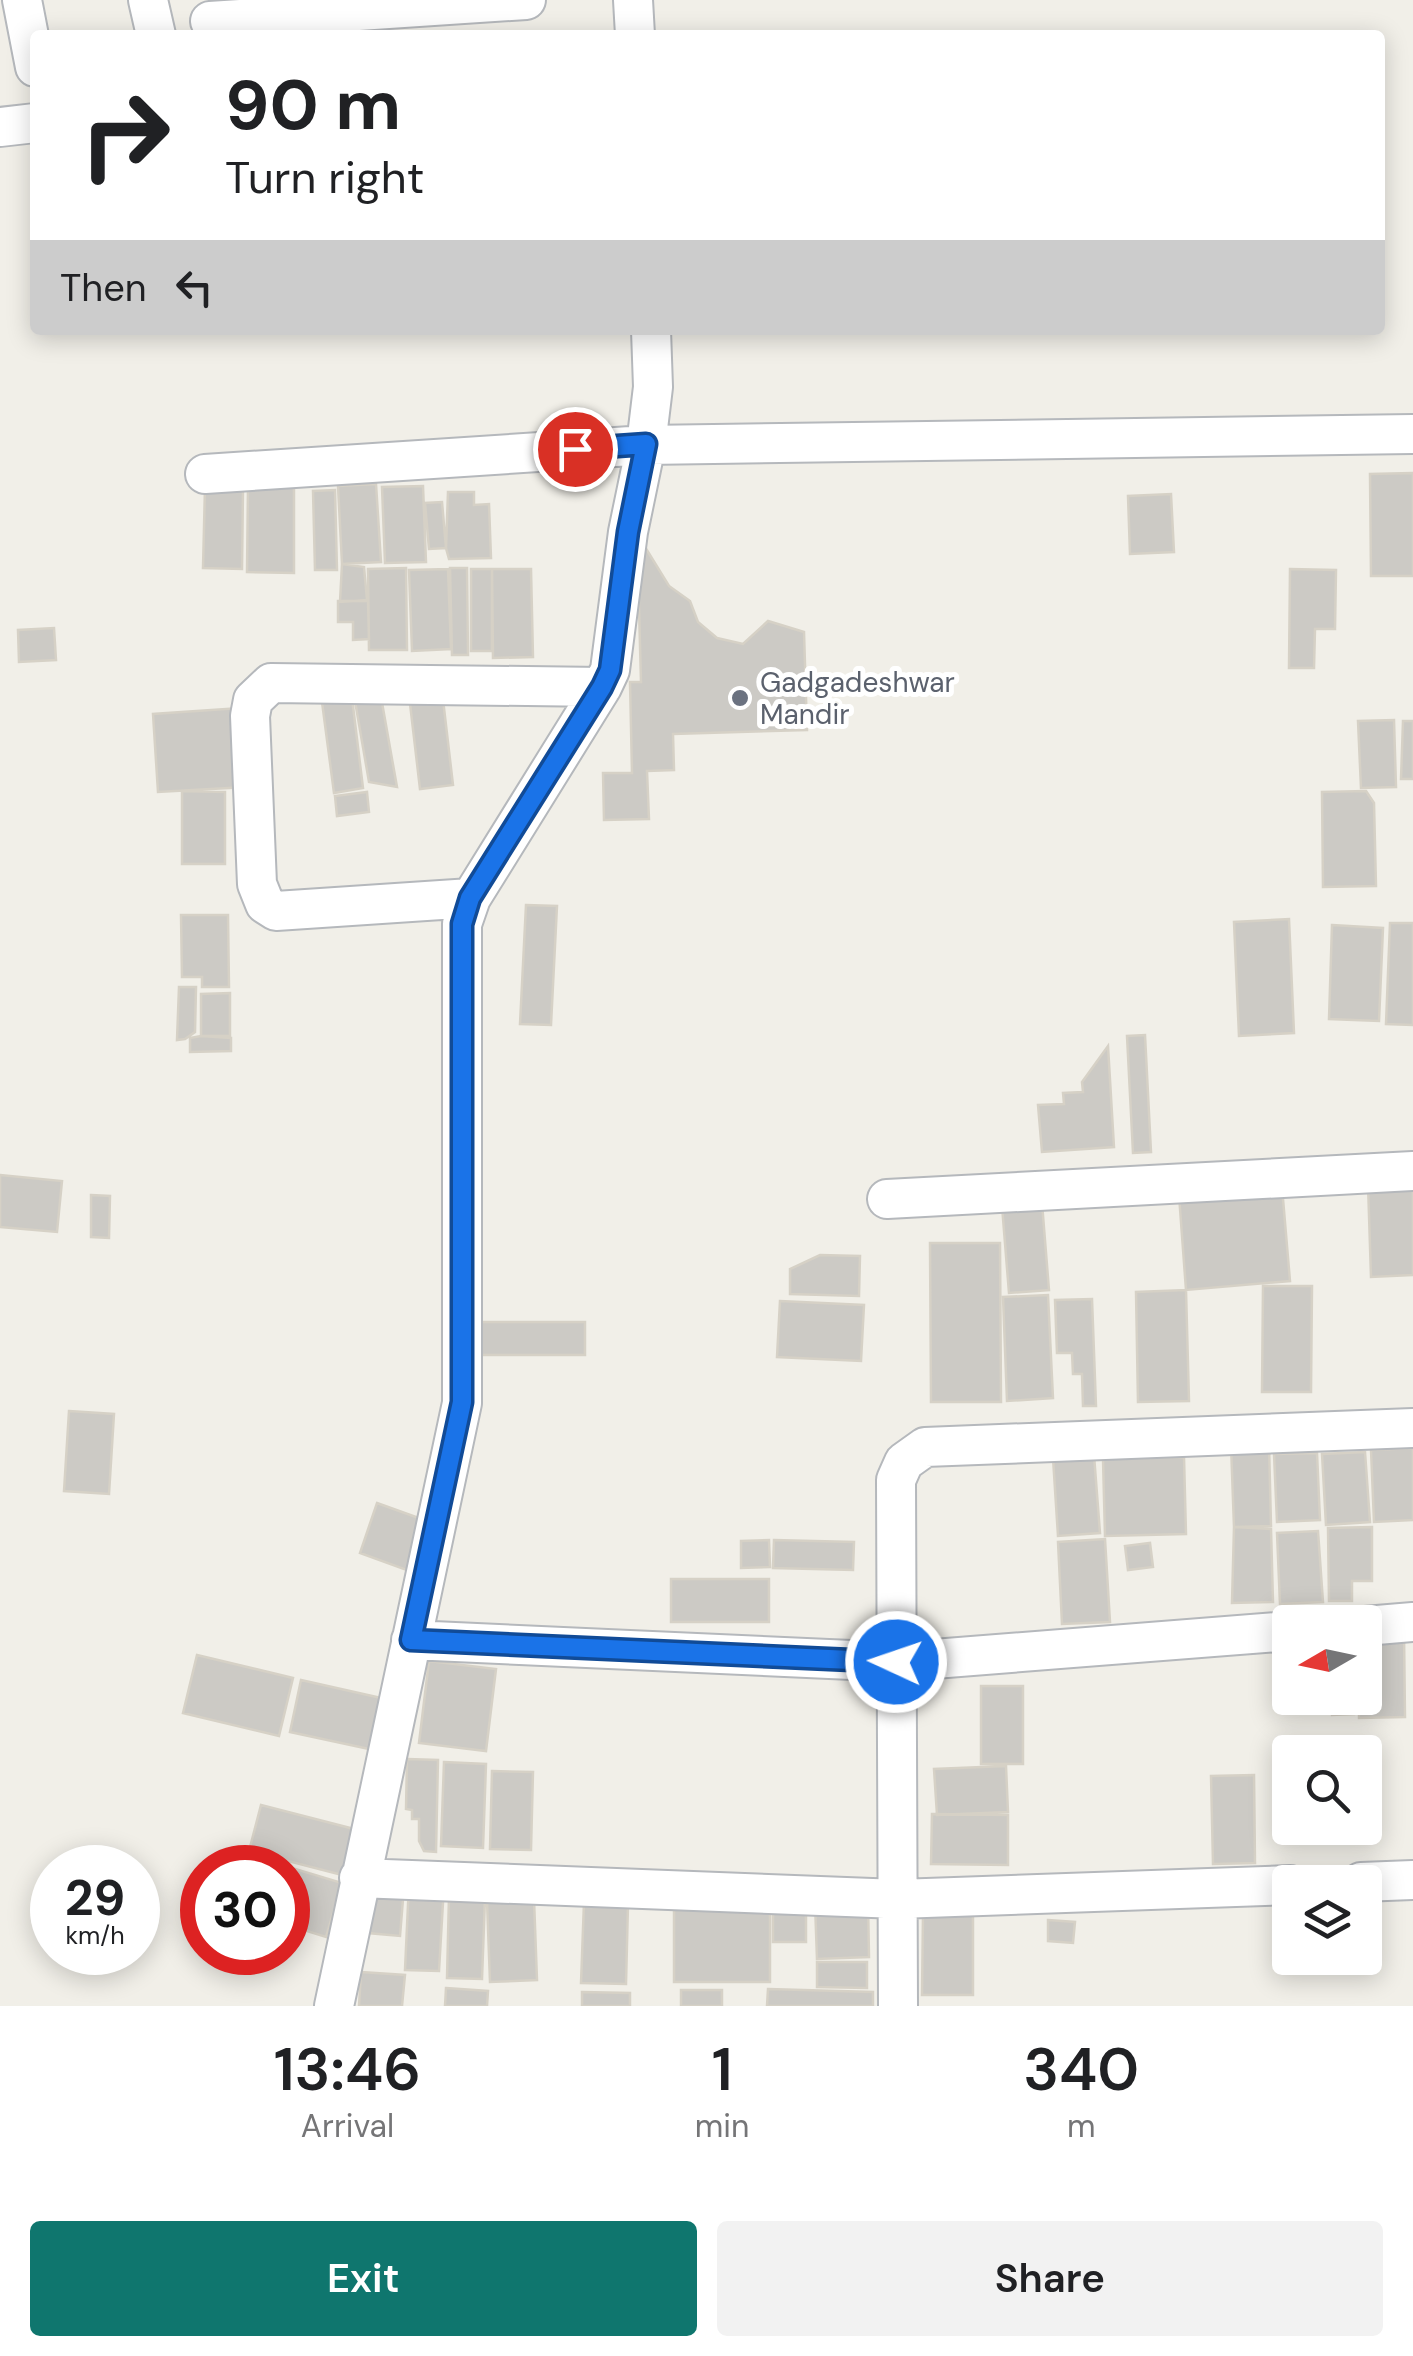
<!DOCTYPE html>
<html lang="en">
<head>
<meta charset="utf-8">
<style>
	:root { --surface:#fff; --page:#f2f2f2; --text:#202124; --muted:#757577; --accent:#0f766e }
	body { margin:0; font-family:"DM Sans",sans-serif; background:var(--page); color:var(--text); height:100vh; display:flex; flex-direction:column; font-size:38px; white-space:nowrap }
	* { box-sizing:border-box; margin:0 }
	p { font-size:32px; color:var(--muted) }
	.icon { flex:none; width:55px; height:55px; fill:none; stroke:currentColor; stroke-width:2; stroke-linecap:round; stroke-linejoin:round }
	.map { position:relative; height:2006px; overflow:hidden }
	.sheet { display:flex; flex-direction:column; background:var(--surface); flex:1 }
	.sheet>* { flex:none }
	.banner { position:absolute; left:30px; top:30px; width:1355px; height:305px; border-radius:10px; box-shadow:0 5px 25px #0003; background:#fff; color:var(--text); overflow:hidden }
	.needle { width:65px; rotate:261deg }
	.fabs { position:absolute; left:1272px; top:1605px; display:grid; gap:20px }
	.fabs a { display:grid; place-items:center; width:110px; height:110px; border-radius:10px; background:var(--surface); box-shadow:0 5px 25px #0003; font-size:50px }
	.speed { position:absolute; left:30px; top:1845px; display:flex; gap:20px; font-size:50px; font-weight:700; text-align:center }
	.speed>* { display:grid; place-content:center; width:130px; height:130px; border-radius:50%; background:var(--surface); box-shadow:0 5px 25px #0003; line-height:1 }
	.speed small { font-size:25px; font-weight:400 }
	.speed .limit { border:15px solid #d22; background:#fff; color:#111 }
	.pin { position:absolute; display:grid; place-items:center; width:85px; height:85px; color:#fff; margin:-42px; border:5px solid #fff; border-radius:50%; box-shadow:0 2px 10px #0007 }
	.me { position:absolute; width:110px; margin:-55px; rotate:273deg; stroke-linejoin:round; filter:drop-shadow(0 0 8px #0008) }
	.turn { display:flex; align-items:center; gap:35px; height:210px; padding:0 30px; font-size:45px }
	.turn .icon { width:130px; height:130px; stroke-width:2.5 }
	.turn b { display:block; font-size:70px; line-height:85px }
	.then { display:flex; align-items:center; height:95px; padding:0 30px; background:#0003; gap:20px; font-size:38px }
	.eta { display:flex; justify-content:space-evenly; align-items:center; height:170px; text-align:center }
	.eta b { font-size:60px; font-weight:600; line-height:70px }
	.cta { display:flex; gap:20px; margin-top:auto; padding:20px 30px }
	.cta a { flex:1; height:115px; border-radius:10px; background:var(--accent); color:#fff; font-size:40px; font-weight:600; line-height:115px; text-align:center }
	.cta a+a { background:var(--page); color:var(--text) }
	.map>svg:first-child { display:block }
	.building { fill:#cccac5; stroke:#d6d1c6; stroke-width:2.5 }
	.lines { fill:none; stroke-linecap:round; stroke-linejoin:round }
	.minor-casing { stroke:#b5b8bc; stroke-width:42 }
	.minor { stroke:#fff; stroke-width:38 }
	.route-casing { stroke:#114b97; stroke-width:25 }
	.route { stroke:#1a73e8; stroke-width:18 }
	.worship-dot { fill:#6b7280; stroke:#fff; stroke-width:4 }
	.labels { text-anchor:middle; stroke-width:10; stroke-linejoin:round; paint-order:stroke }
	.worship-label { font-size:28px; fill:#5b616d; stroke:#fff; text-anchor:start }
</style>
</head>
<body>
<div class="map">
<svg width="1413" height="2006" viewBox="0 0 1413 2006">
	<rect width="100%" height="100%" fill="#f1efe8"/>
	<path class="building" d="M1413,473V576H1371L1370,474Z
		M376,484L381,562L342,564L338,486Z
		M423,486L426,562L385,563L382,487Z
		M205,487L243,488L242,569L203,568Z
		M248,487H294V573L247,572Z
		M335,490L337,570H315L313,491Z
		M448,492H474V505L489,504L491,558L449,559L446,548Z
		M1171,494L1174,552L1130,554L1128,496Z
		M442,502L446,548L429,549L425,503Z
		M637,534L669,586L690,601L698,622L717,638L743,644L768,621L804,632L807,730L673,734L674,770L647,771L649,819L604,820L603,773H632L630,682H641Z
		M342,564L364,567L367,600L340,602Z
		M406,568L407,650H369L368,569Z
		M450,568H467L468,655H452Z
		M448,569L451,649L412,651L409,570Z
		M471,569H492V651H471Z
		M492,569H531L533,657L493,658Z
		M1290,569L1336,570L1335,629H1315L1314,668H1289Z
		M338,601H368L369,639L353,640V622H338Z
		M54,628L56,660L19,662L18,630Z
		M442,691L453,785L420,789L409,695Z
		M381,697L397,787L369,782L355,701Z
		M352,698L363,788L334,793L322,702Z
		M240,708L246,787L158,792L153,714Z
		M1394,720L1396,787L1361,788L1358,721Z
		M1403,721H1413V779H1401Z
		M182,791L225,792V864H182Z
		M1366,791L1374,803L1376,886L1323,887L1322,792Z
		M367,792L369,812L337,816L335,796Z
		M526,905L557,906L551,1025L520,1024Z
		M181,915H228L229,987H202V977H182Z
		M1289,919L1294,1033L1239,1036L1234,922Z
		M1390,923H1413V1025L1386,1024Z
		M1332,925L1383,928L1379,1021L1329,1019Z
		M179,987H196L195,1032L185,1039L177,1040Z
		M230,993V1036H201V994Z
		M1145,1035L1151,1152L1133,1153L1127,1036Z
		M201,1036L231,1038V1051L190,1052V1038Z
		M1108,1046L1114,1147L1042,1152L1038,1105L1064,1104L1063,1093L1083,1092L1082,1082Z
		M0,1175L62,1181L57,1232L0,1227Z
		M1413,1182V1275L1371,1277L1368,1184Z
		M1282,1187L1290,1281L1186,1290L1179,1195Z
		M91,1195L110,1196L109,1238L91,1237Z
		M1042,1203L1049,1290L1009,1293L1002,1206Z
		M930,1243H1000L1001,1402H931Z
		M820,1255L860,1256L859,1296L790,1294V1269Z
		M1263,1286H1312L1311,1392H1262Z
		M1186,1290L1189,1401L1138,1402L1136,1292Z
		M1048,1295L1053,1398L1007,1401L1003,1297Z
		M1092,1299L1096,1406H1083L1082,1374H1073L1072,1353H1057L1055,1300Z
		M780,1301L864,1305L861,1361L777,1357Z
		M471,1322H585V1355H471Z
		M69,1411L114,1414L109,1494L64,1491Z
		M1269,1444L1271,1526L1234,1527L1231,1445Z
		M1413,1448V1520L1374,1522L1371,1450Z
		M1365,1452L1370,1522L1326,1525L1322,1454Z
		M1317,1453L1320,1520L1277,1522L1274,1454Z
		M1094,1455L1100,1533L1058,1536L1053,1458Z
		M1184,1457L1186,1534L1105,1536L1103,1459Z
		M377,1503L430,1522L412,1572L360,1553Z
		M1234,1527L1271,1529L1273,1602L1232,1603Z
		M1372,1527V1581H1352V1601H1329L1328,1528Z
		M1318,1531L1323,1602L1280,1604L1277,1533Z
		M1105,1539L1110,1622L1062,1624L1058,1542Z
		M769,1540L770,1567L741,1568V1541Z
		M774,1540L854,1542L853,1570L773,1568Z
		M1150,1543L1153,1567L1128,1570L1125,1546Z
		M671,1579H769V1622H671Z
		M1365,1634H1404L1405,1717L1359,1718V1698H1365Z
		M197,1655L293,1678L279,1736L183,1713Z
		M429,1661L496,1669L486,1751L419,1743Z
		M301,1680L381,1698L369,1749L290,1732Z
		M981,1686H1023V1764H981Z
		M1331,1698H1354V1714L1332,1715Z
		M407,1759L438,1760L436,1852L424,1851L419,1841V1819H412V1810L406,1809Z
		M444,1762L486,1764L483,1848L441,1846Z
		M1006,1766L1008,1812L937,1815L934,1769Z
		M492,1771L533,1772L531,1850L490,1849Z
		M1254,1775L1255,1863L1213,1864L1211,1776Z
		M261,1805L354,1829L342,1875L249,1851Z
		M932,1814L1008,1815V1865L931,1864Z
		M249,1855L342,1883L326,1937L288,1925V1868H245Z
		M409,1883L444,1885L439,1971L405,1970Z
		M373,1884L404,1887L400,1936L368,1933Z
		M449,1896L485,1898L482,1979L447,1978Z
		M534,1899L537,1980L490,1982L487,1901Z
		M770,1899V1982H674V1900Z
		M868,1901L869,1957L817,1959L815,1903Z
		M584,1902L628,1904L626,1984L581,1983Z
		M773,1905L806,1906V1942H773Z
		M923,1914L973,1915V1995H922Z
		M1048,1920L1075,1922L1073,1943L1048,1941Z
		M817,1962H867V1988L817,1987Z
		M361,1972L405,1975L402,2006H359Z
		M446,1988L488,1991L487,2006H445Z
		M768,1989L873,1992V2006H767Z
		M681,1990H722V2006H681Z
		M582,1992L630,1993V2006H582Z"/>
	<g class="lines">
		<defs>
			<path id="minor" d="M22,0L35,67
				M148,0L156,35
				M633,0L635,35
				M210,21L526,0
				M0,127L35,123
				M205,474L646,445L1413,434
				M471,898L276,911L265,904L257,884L250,716L253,700L271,683L602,687
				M887,1199L1413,1171
				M1365,1626L1413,1622
				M411,1640L896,1662L1290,1631
				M359,1878L898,1899L1290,1885
				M1361,1882L1413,1880
				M334,2006L462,1403V924L471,898L602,687L610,670L628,532L646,445L653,387L651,330
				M898,2006L896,1480L904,1462L925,1447L1413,1428"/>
		</defs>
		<use href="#minor" class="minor-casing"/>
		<use href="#minor" class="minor"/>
	</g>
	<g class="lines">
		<defs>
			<path id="route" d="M575,449L646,444L628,532L610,670L602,687L470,898L462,924V1402L411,1640L896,1662"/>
		</defs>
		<use href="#route" class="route-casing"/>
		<use href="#route" class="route"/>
	</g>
	<circle class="worship-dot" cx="740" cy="698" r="10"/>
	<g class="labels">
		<g class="worship-label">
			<text x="760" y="692">Gadgadeshwar<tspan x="760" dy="32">Mandir</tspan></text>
		</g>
	</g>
</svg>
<div class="fabs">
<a><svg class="needle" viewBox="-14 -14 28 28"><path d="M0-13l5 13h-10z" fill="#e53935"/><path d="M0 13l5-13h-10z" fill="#757577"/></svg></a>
<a><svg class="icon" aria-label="search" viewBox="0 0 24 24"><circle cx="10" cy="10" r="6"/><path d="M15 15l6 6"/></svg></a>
<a><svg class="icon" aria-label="layers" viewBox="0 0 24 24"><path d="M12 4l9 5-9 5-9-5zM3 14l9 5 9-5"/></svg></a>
</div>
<div class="speed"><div>29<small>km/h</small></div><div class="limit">30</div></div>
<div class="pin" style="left:575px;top:449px;background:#d93025"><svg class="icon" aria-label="arrive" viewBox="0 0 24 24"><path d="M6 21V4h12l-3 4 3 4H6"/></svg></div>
<svg class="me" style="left:896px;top:1662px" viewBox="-20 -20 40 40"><circle r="17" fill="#1a73e8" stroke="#fff" stroke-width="3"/><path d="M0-11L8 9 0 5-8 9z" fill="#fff"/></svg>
<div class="banner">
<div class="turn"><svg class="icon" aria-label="right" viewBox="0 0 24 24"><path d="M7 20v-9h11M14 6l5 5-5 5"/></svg><div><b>90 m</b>Turn right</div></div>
<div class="then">Then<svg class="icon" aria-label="left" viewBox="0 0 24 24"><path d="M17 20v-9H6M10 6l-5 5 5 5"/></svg></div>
</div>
</div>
<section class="sheet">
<div class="eta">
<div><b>13:46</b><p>Arrival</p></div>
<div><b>1</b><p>min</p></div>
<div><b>340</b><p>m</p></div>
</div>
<div class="cta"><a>Exit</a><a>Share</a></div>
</section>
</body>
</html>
